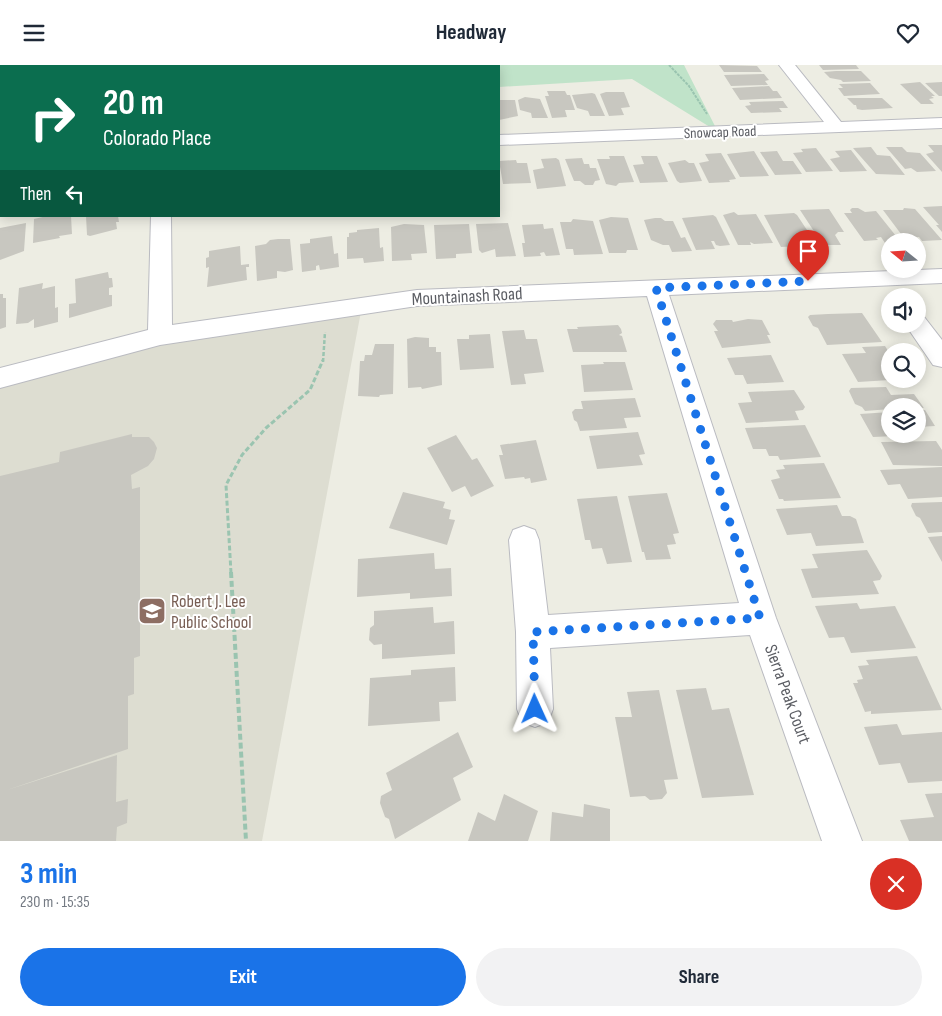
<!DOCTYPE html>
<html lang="en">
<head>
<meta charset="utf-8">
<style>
	:root { --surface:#fff; --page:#f2f2f3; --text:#1f2937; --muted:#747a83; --accent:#1a73e8 }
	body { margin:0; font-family:"Sofia Sans Condensed",sans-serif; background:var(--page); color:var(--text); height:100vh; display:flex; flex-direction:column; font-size:19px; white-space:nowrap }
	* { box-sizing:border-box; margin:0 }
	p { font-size:16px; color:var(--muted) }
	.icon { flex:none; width:28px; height:28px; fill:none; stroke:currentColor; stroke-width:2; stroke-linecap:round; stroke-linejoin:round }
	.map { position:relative; height:776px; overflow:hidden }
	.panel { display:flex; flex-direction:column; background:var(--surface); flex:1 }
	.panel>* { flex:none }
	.hud { position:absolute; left:0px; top:0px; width:500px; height:152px; box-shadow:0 2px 12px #0003; background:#0b6e4f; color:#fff; overflow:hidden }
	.needle { width:32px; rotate:288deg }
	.tools { position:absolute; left:881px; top:168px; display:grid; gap:10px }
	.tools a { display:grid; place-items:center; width:45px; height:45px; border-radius:50%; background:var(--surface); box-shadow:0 2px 12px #0003; font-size:25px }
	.pin { position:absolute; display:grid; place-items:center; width:42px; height:42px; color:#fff; margin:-51px -21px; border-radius:50% 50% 50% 0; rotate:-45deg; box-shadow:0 0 5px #0007 }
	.pin .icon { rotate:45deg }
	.me { position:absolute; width:55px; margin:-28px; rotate:359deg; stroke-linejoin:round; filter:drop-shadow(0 0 4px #0008) }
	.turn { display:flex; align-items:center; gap:18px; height:105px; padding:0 20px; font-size:22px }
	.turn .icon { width:65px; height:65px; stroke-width:2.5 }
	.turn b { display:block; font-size:35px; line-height:42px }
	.then { display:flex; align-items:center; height:48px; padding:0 20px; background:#0003; gap:10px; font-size:19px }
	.round { display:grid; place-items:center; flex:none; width:52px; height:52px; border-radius:26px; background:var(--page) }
	.overview { display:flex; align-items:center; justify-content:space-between; height:85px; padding:0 20px }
	h1 { font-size:30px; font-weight:700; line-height:38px; color:var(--accent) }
	.primary-button { display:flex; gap:10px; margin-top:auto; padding:10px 20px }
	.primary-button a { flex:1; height:58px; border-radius:30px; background:var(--accent); color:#fff; font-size:20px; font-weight:700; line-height:58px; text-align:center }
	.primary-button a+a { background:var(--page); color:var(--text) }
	header { display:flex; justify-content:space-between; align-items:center; height:65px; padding:0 20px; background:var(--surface); font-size:22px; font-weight:700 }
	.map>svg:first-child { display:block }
	.education { fill:#ddddd1 }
	.green { fill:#c0e3c9 }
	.building { fill:#c8c7c0 }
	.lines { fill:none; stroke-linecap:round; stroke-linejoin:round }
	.minor-casing { stroke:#babbc1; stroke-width:2 }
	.path-far3 { stroke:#9ac4b0; stroke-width:2; stroke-dasharray:3 1; stroke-linecap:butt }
	.path-far2 { stroke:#9ac4b0; stroke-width:2.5; stroke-dasharray:4 2; stroke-linecap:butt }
	.path-far1 { stroke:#9ac4b0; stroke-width:3; stroke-dasharray:5 2.5; stroke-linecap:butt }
	.path { stroke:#9ac4b0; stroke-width:4; stroke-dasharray:6 3; stroke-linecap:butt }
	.minor { fill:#fff; fill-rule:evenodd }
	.route { stroke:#1a73e8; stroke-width:9; stroke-dasharray:0 16.2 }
	.labels { text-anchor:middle; stroke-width:4; stroke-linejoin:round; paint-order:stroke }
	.far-street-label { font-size:15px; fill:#5b5d63; stroke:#fff }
	.street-label { font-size:18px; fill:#5b5d63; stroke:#fff }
	.education-label { font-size:18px; fill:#785e54; stroke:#fff; text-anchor:start }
</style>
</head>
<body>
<header><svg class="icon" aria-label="menu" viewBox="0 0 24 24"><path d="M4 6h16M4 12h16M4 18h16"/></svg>Headway<svg class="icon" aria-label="heart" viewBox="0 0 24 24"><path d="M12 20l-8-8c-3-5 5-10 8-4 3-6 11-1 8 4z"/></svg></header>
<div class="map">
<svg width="942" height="776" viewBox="0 0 942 776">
	<rect width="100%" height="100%" fill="#edede3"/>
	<path class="education" d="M138,0H488V1Z
		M362,241L262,776H0V316L160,271Z"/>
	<path class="green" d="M488,0H684L718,67L632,14L499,22V1Z"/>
	<path class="building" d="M719,0L757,1L762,7H724Z
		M819,0H856L859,4L823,5Z
		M836,6H861L871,16L843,17L841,15L830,13L824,7Z
		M764,9L769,15L765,16L768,20L731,21L724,10Z
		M920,17L935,31H931L934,33L929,34L934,39H921L900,19Z
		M942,17V31H939L925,18Z
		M870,18L880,29L844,31L838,23H843L839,19Z
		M769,21L773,26H777L782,33L740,35L732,23Z
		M547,26H565L567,30H570L575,45H565L567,52L552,53L545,31H549Z
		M606,27H624L630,42L621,43L624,50L609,51L600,29Z
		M592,28L595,29L605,51H590L588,46L577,43L572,30Z
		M525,32L540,34L548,53H532L531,48L520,45L518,35Z
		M847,33H882L893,43L862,45L857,44L856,40H854Z
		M500,35H515L518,51L499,55Z
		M783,36L788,43H779L782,47L751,48L745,41L751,40L749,37Z
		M928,80H942V107L926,89L934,87Z
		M871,82L877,90L890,91L905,110L876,109L853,83Z
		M886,82H902L907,87L920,88L936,106L917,107L911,103L905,104Z
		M816,83L833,106L806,107L793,88L803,87L801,84Z
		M851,85L867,106L840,107L830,94L840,92L835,86Z
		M754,86L769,111L740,112L727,89Z
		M777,86L783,96H793L802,109L775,110L760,87Z
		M721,88L736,114L729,115L730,117L709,118L699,98L709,96L705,89Z
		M609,91H624L634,117L619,118L616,121L606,119L597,94H610Z
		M641,91H657L668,117L640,118L633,100L644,99Z
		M556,93L559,95L566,121L537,124L533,105L544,103L541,94Z
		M582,93L584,99H589L590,103H596L600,115L595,116L593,120H585L580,116H574L565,94Z
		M516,95L517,98H527L531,118L503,119L499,96Z
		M685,95L689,98H694L702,116L680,118L677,116L668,98Z
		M942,141V167L936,160H939L923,142Z
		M852,143H858L865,147L876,146L900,176L885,178L881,172L876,173L878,175L864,176L844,148H852L850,145Z
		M904,143L915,144L942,175L922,176L919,172L904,173L883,145H903Z
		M829,144L844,167H838L835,170L841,180H823L800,145Z
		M734,147L738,150L756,149L773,178L754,179L750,177L751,180H738L723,150Z
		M794,148L797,150L815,177L801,178L799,173H795L800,181L781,182L764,150Z
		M713,150L716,152L730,180L720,181L716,180L714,176H711L715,184L696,185L682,153Z
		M47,151H71L72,169L59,171L60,173L33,178L34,154Z
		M86,151H118L119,157H116L117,164L90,171L87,170Z
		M611,152L628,153L638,185H627L626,188H609L599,155Z
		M655,153H661L665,156H673L681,173L685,172L692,186L672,187L669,180H663L651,175L644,155Z
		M573,154L593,156L603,189L574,190L573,184H566L560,157H571Z
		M26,158L24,186L0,195V163Z
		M508,158L516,191L496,192L495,184L482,188L479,185L476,159Z
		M404,159L424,160L427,188L411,189L412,195L392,196L391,162Z
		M469,159L472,188L456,189V193L436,194L434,160Z
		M543,159L544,164L553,163L560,190L546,191L544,187L540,188L541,191L524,192L522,178H525L522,160Z
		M379,163L380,183L383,182L384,196L364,198L363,193L347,194V172H349V168L357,167V165Z
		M332,171L334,189L338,188L339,202L320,205L319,200L316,201V205L302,207L300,179L310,178V174Z
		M278,174H290L293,205L285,207L277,206V213L257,216L255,181L266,179L270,175Z
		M240,181L241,200L249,199V202H246L247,215L207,222L209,202L206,203V193L209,192V186Z
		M108,207L109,213H112L113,222L109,223V230H112V241L69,253V239L76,238L75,214Z
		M43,218L42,224L55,221V243L58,242V257L34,263V254L28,258L16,259L19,223Z
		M0,229H3V233H6V262L0,264Z
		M862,248L882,277L827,280L818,263L813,261L808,252L810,250L828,249Z
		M748,254L762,255L770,270H767L771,278L722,283L714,266H718L713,259L716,255H732L733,257Z
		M618,260L621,264L622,268L619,270L622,271L627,287H573L567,264H578L577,262Z
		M524,265L526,274H537L544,307L524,309L526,319L511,320L502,266Z
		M490,269L494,303L460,305L457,274H469V270Z
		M415,272L429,273V282H436V287H441L442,320L422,324L421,322L408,323L407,274Z
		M375,279H394L393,329L380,330L379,332L358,331L360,296H364L365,290H372Z
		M885,281L890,289V315L858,317L842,289L866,288L862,282Z
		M771,290L784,317L747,319L743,310H735L727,293Z
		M603,297H625L633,325L584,327L581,300L604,299Z
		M886,322L891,330L914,329L924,343L890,341V344L865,346L862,342L855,339L849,326L851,323Z
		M794,325L805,342L803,345L795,346L799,355L746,358L738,338L752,337L748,327Z
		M635,333L641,352L624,353L627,363L580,366L577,357L574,355L572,347L575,344H583L581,336Z
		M925,345L935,361L918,362V346Z
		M890,347V369H917L918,370L873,372L860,349Z
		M805,360L821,392L780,395L778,391H769L766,384H753L745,363Z
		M638,367L645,389L639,390L643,400L597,404L589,371Z
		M132,369V372H149L154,377L157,383L154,394L148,401L131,410L132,424L140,422V591L134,593V629L128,631V684L7,725L117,690L116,737L128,734L127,758L117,762L116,776H0V411L59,397L60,387Z
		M456,370L472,395L477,393L494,421L471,432L465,421L452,427L427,383Z
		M536,375L547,415L531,418L530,413L525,414L524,412L505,414L499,390H503L500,380Z
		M936,376L942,385V401L893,400L881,377Z
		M824,398L841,433L784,436L783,434H779L771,415L780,413L776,405L785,404L783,400Z
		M942,402V432L908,434L900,419L888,420L880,405Z
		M403,427L445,437L443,443L451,445L449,454L455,455L447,480L389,463Z
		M667,428L679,468L673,469L676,479L667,480L671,494L646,495L644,487H642L628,431Z
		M617,431L632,497L607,499L602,483L592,484L590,475H585L577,434Z
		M942,437V467L928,468L920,453L916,451L911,441L912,438Z
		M837,440L842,451H850L856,454L864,478L816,481L811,468L787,470L776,444Z
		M942,471V497L928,472Z
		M867,485L882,511L880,515L873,516L879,529L812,533L801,504L818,503L812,489Z
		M434,488L435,504L451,503L452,531L410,534V528L357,532L358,494Z
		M857,538L860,544L895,541L916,583L851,588L844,572L829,573L815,541Z
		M433,542L434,558L454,556L455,589L382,594V579L374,580L369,575L370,563L374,560V546Z
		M917,591L942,645L871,649V646L865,647L853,618H858L857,615L863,614L858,601L869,600L866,595Z
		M455,602L456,636L439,637L440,656L368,661L370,613L411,610V605Z
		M706,623L712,645L729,643L754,730L702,733L676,625Z
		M659,625L678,714L664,715L667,728L662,734L650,735L645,731L630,732L615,652H632L627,627Z
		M897,659L902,670L942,667V716L908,718L900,698L879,700L864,662Z
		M458,667L473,702L453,713L461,735L395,774L389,754L385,752L380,738L381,731L392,725L386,708Z
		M942,728V776H909L900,755L934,752L925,729Z
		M504,729L538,746L528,776H468L478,747L495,756Z
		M584,739L610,744V776H550L552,747L583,752Z"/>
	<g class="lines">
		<defs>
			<path id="minor" d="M107,0H123L124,1H108Z
				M165,0H181L182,1H166Z
				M779,0H795L841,57L942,53V63L499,80V70L824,57Z
				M0,131H1V143H0Z
				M151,151H171L172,260L417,225L942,204V218L669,230L776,553L862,776H822L750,570L550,583L553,644L548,657L535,662L522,657L517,644L516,567L509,475L513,465L524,461L535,465L539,475L548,550L739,538L647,231L417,241L160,280L0,323V303L148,265Z
				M918,251L925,253L942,275V302L933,300L905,259H918Z"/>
		</defs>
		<use href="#minor" class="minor-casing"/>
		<path class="path-far3" d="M669,0L689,21L707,49"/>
		<path class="path-far2" d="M323,297L325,267"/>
		<path class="path-far1" d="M231,508L226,420L242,390L266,363L310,325L323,295"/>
		<path class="path" d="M231,507L246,776"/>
		<use href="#minor" class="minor"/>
	</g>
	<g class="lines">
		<path class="route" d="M535,644L533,567L760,553L656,223L808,216"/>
	</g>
	<defs>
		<symbol id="school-square" viewBox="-11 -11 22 22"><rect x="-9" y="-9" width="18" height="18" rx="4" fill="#8d6e63" stroke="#fff"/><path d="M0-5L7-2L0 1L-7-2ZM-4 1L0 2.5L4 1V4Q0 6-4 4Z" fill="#fff"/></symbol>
	</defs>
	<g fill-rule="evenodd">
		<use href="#school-square" x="136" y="530" width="32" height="32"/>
	</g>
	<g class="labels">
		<g class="far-street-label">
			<text transform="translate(720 67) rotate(-2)" y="5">Snowcap Road</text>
		</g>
		<g class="street-label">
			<text transform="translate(467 231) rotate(-3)" y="6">Mountainash Road</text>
			<text transform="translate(788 629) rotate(70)" y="6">Sierra Peak Court</text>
		</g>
		<g class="education-label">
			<text x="171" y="542">Robert J. Lee<tspan x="171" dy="21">Public School</tspan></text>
		</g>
	</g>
</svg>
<div class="tools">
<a><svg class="needle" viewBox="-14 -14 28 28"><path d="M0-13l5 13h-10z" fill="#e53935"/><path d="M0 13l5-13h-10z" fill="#747a83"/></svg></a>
<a><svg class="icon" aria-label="sound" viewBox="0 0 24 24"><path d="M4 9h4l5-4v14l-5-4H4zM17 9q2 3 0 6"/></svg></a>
<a><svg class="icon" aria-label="search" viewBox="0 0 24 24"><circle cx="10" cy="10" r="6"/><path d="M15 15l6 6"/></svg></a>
<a><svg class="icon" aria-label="layers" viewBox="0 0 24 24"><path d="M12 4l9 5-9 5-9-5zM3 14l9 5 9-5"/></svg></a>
</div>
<div class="pin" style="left:808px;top:216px;background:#d93025"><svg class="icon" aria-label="arrive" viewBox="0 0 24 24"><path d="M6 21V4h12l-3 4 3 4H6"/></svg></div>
<svg class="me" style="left:535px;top:644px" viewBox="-20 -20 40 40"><path d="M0-17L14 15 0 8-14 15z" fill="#1a73e8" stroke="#fff" stroke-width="4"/></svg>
<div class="hud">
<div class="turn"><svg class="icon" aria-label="right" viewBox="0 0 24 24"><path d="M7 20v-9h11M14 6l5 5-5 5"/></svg><div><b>20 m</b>Colorado Place</div></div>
<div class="then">Then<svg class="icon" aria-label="left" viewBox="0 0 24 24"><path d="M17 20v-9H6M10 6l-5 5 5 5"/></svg></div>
</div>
</div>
<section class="panel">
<div class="overview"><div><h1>3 min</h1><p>230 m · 15:35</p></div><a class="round" style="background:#d93025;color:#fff"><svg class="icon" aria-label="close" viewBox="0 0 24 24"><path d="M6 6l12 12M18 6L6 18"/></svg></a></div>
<div class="primary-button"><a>Exit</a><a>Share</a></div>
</section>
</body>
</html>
